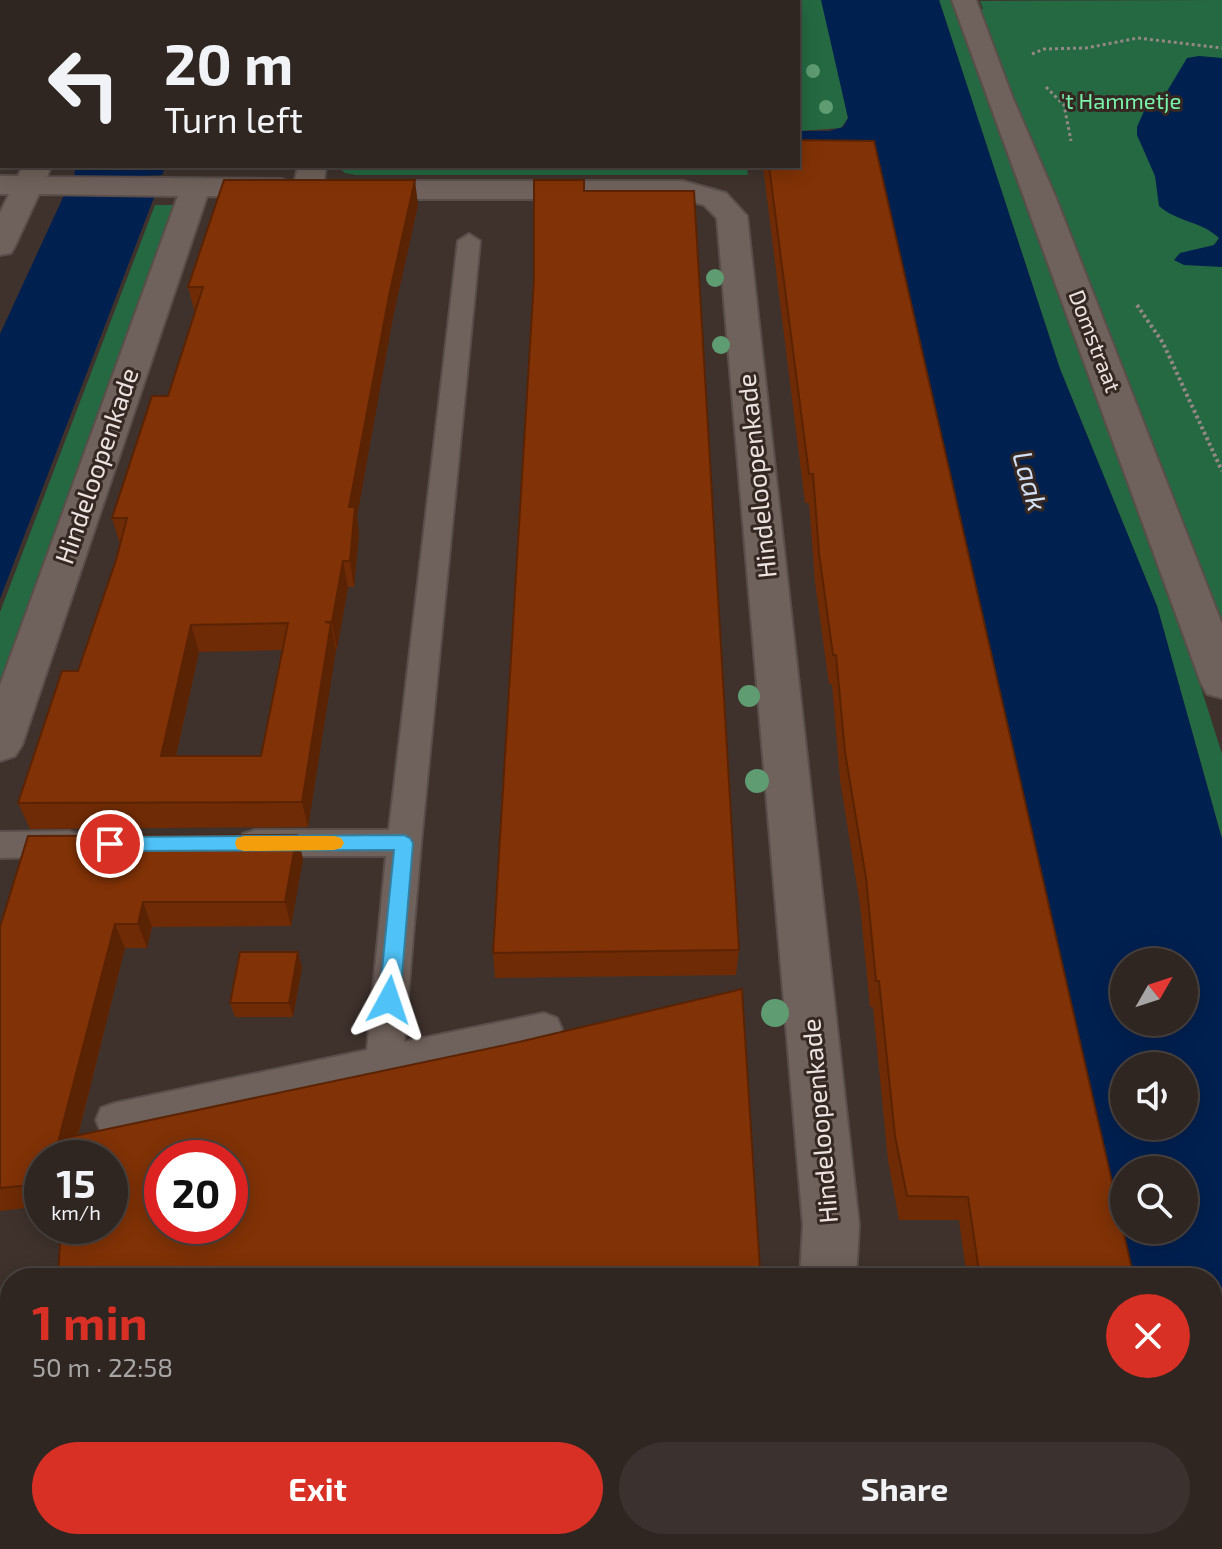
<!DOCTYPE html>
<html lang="en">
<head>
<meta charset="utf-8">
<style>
	:root { --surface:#2f2622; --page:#3b322f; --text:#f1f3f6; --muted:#a7a5a5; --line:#4a4340; --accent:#d93025 }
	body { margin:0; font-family:"Exo 2",sans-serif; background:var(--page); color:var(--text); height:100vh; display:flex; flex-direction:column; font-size:30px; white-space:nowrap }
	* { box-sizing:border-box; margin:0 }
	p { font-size:26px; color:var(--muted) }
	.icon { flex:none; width:44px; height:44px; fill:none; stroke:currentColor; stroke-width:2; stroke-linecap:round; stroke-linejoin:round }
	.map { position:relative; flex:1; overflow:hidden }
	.panel { position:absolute; left:0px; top:1268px; width:1222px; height:282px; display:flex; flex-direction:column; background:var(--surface); border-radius:32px 32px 0 0; box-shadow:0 4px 20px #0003,0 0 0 2px var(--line) }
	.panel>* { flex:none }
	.guide { position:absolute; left:0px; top:0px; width:800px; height:168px; box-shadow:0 4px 20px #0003,0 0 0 2px var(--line); background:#2f2622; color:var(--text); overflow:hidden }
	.needle { width:52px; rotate:51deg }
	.fabs { position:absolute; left:1110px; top:948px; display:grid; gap:16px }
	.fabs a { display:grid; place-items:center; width:88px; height:88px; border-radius:50%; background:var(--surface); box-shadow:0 4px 20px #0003,0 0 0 2px var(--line); font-size:40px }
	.speed { position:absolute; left:24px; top:1140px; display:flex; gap:16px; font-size:40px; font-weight:700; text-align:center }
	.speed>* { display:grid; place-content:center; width:104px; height:104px; border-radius:50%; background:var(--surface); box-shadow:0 4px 20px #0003,0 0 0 2px var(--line); line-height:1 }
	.speed small { font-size:20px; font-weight:400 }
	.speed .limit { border:12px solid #d22; background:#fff; color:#111 }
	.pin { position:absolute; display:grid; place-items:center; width:68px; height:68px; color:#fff; margin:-34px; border:4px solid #fff; border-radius:50%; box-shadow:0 2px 8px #0007 }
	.me { position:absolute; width:88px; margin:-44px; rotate:5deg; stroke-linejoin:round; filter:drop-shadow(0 0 6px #0008) }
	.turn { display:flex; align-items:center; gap:28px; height:168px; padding:0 32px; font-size:36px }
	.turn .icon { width:104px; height:104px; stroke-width:2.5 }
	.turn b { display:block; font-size:56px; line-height:68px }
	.round { display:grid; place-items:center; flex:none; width:84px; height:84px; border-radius:42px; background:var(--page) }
	.summary { display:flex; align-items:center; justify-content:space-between; height:136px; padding:0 32px }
	h1 { font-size:48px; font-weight:700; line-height:60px; color:var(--accent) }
	.button { display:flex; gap:16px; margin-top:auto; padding:16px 32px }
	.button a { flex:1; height:92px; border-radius:48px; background:var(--accent); color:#fff; font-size:32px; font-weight:700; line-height:92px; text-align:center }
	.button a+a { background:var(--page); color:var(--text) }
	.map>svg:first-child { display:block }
	.green { fill:#246942 }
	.water { fill:#002050; fill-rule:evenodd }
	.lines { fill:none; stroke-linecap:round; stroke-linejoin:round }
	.lane-casing { stroke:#594e4a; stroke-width:4 }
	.street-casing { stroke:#594e4a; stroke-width:4 }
	.path-far1 { stroke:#938884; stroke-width:3; stroke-dasharray:3 3; stroke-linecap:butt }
	.path { stroke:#938884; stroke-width:4; stroke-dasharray:3 3; stroke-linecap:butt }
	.lane { fill:#6f615b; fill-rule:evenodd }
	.street { fill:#6f615b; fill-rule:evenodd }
	.tree { fill:#5f9c72 }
	.wall { fill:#6f2b05; fill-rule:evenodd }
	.shaded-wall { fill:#5a2304 }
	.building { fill:#813206; stroke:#5a2304; stroke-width:2; fill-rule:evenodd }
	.route { fill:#4fc3f7; stroke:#337fa1; stroke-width:2 }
	.slow { fill:#f59e0b }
	.labels { text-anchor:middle; stroke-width:6; stroke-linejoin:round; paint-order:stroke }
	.far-park-label { font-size:22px; fill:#7af3ab; stroke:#352823 }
	.far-street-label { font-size:22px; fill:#ece3e0; stroke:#352823 }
	.street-label { font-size:26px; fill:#ece3e0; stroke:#352823 }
	.water-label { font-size:28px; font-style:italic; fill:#d2dff2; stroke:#352823 }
</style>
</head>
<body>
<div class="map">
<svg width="1222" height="1549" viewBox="0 0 1222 1549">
	<rect width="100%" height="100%" fill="#3f322d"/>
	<path class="green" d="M782,0H823L848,118L841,128L798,131V121L802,120L798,95V2Z
		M939,0H951L1184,634L1222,754V839L1157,606L1060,369Z
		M1222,0V688L1012,92L980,10L983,9L980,1Z
		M336,166H750V167L747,168L748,175H356L345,173Z
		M155,205H176L0,693V612Z"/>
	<path class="water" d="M821,0H939L1060,369L1157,606L1222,839V1549H394L427,1540H1212V1278H1115L798,166V131H829L843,127L848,118ZM1124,962H1184V1022H1124ZM1124,1066H1184V1126H1124ZM1124,1170H1184V1230H1124Z
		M1199,56L1222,58V267L1184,265L1174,260L1180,253L1214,245L1219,238C1201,221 1177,222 1159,206L1155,176L1137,135V127L1145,109L1166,93L1187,58Z
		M76,166H166L162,175L143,176L136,193L155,195L0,599V334L65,193H84L90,177L74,176Z"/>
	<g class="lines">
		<defs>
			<path id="lane" d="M469,234L480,241L421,843L404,1042L544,1013L557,1018L562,1029L557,1040L544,1045L115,1137L101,1132L96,1120L101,1108L115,1103L367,1050L386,856H255L243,852L238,843L243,834L255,830H389L458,241Z
				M69,831L81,835L86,844L81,853L69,857L0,858V832Z"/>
			<path id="street" d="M759,0H783L784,2H760Z
				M952,0H976L1012,96L1056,198L1222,624V698L1207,694L1201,683Z
				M23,166H51L47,177L282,179L294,184L298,166H326L323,189L318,195L308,198L298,195L295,191L282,197L207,196L22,745L15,756L0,761V685L178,196L39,194L15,246L11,253L0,255V213L9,194H0V176H18Z
				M358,181H683L726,193L747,216L859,1225L856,1278H800L803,1225L717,218L704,205L682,199H358L348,196L343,190L348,184Z
				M67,1540H160L157,1549H63Z"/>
		</defs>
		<use href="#lane" class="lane-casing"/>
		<use href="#street" class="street-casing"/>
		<path class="path-far1" d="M1032,54L1044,49L1086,48L1138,38L1222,48
			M1046,87L1064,105L1071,141"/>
		<path class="path" d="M1137,305L1163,343L1222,471"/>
		<use href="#lane" class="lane"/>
		<use href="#street" class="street"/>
	</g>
	<g class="tree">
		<circle cx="813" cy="71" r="7"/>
		<circle cx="826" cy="107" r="7"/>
		<circle cx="715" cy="278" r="9"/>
		<circle cx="721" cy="345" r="9"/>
		<circle cx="749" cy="696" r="11"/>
		<circle cx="757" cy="781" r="12"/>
		<circle cx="775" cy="1013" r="14"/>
	</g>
	<path class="wall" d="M164,166H269L268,169H164Z
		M763,166H798L1134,1278H967L959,1220H899L888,1160L873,1007H870L860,905L840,780L832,684H829L815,582L809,503H805Z
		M584,191L739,950L736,975L495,978L493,953L534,279Z
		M418,205L393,317L357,516L359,534L354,587H348L337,649H336L308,827L30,829L18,803L78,671L116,560L120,544L112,518L168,396L195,313L188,287ZM283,650L261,756H176L199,652Z
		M297,835L303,859L291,926L152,927L147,948H125L78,1136L110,1226L42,1158V1206L0,1211V927Z
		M302,967L293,1017H235L230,1003Z"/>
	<path class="shaded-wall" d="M68,0H90L89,2H67Z
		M2,121V166L0,170V124Z
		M415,180L418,205L393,317L357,516L359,534L354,587L350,561L349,507L390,291Z
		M343,561L348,587L337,649L332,622Z
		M331,623L336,650L308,827L302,802Z
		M191,625L199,652L170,782L161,756Z
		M297,835L303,859L291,926L285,902Z
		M143,902L152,927L147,948L138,924Z
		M115,924L125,948L72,1158H54Z
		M298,952L302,967L293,1017L289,1003Z
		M760,1269L758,1278H734Z
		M10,1465V1487L0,1490V1467Z"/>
	<path class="building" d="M0,0H68L67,2H2V121L0,124Z
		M214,0H744V2H214Z
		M798,140L874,141L1134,1278H980L968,1197L907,1196L895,1136L879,981H876L866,878L845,752L836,655H833L819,553L813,474H809L769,166H798Z
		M224,180H415L390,291L349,507H355L350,561H343L332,622H325L331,623L302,802L18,803L62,671H78L116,560L127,518H112L152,396H168L203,287H188ZM288,623L261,756H161L191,625Z
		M534,180H584V191H694L739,950L493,953L534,279Z
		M297,835L285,902H143L138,924H115L54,1158H42V1184L0,1188V927L28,836Z
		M240,952H298L289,1003H230Z
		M742,989L760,1269L734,1278H58L61,1226H110V1158H64L65,1138L519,1042ZM162,1158H230V1226H162Z
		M10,1300V1465L0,1467V1302Z"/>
	<path class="route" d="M404,835L410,838L413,843L400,1000L397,1006L389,1009L382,1006L379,1000L394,850L110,851L104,849L101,844L104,839L110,837Z"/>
	<path class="slow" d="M244,836H334L341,838L344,843L341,848L334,850L244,851L237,849L235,843L237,838Z"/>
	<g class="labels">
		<g class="far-park-label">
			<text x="1121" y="109">'t Hammetje</text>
		</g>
		<g class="far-street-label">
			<text transform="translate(1095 341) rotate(69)" y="8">Domstraat</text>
		</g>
		<g class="street-label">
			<text transform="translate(97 466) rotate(-71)" y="9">Hindeloopenkade</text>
			<text transform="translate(757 476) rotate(-96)" y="9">Hindeloopenkade</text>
			<text transform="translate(820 1121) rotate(-95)" y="9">Hindeloopenkade</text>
		</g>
		<g class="water-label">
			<text transform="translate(1030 481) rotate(74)" y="10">Laak</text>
		</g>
	</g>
</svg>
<div class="fabs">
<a><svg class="needle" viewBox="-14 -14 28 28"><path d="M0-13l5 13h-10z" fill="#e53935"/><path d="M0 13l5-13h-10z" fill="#a7a5a5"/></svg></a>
<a><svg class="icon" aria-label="sound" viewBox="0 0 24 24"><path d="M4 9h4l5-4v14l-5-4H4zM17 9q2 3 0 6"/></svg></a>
<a><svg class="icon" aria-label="search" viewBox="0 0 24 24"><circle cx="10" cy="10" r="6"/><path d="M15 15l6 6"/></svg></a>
</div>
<div class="speed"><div>15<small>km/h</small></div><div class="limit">20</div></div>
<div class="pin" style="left:110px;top:844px;background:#d93025"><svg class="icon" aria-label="arrive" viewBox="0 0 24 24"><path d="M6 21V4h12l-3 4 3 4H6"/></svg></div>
<svg class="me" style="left:389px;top:1000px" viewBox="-20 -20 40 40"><path d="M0-17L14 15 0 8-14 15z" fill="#4fc3f7" stroke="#fff" stroke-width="4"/></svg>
<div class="guide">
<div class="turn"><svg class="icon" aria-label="left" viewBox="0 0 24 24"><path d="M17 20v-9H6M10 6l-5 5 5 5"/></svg><div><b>20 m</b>Turn left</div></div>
</div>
<section class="panel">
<div class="summary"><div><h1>1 min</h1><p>50 m · 22:58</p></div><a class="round" style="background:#d93025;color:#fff"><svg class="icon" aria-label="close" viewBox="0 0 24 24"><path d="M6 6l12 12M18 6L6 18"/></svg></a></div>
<div class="button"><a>Exit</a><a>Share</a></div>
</section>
</div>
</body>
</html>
